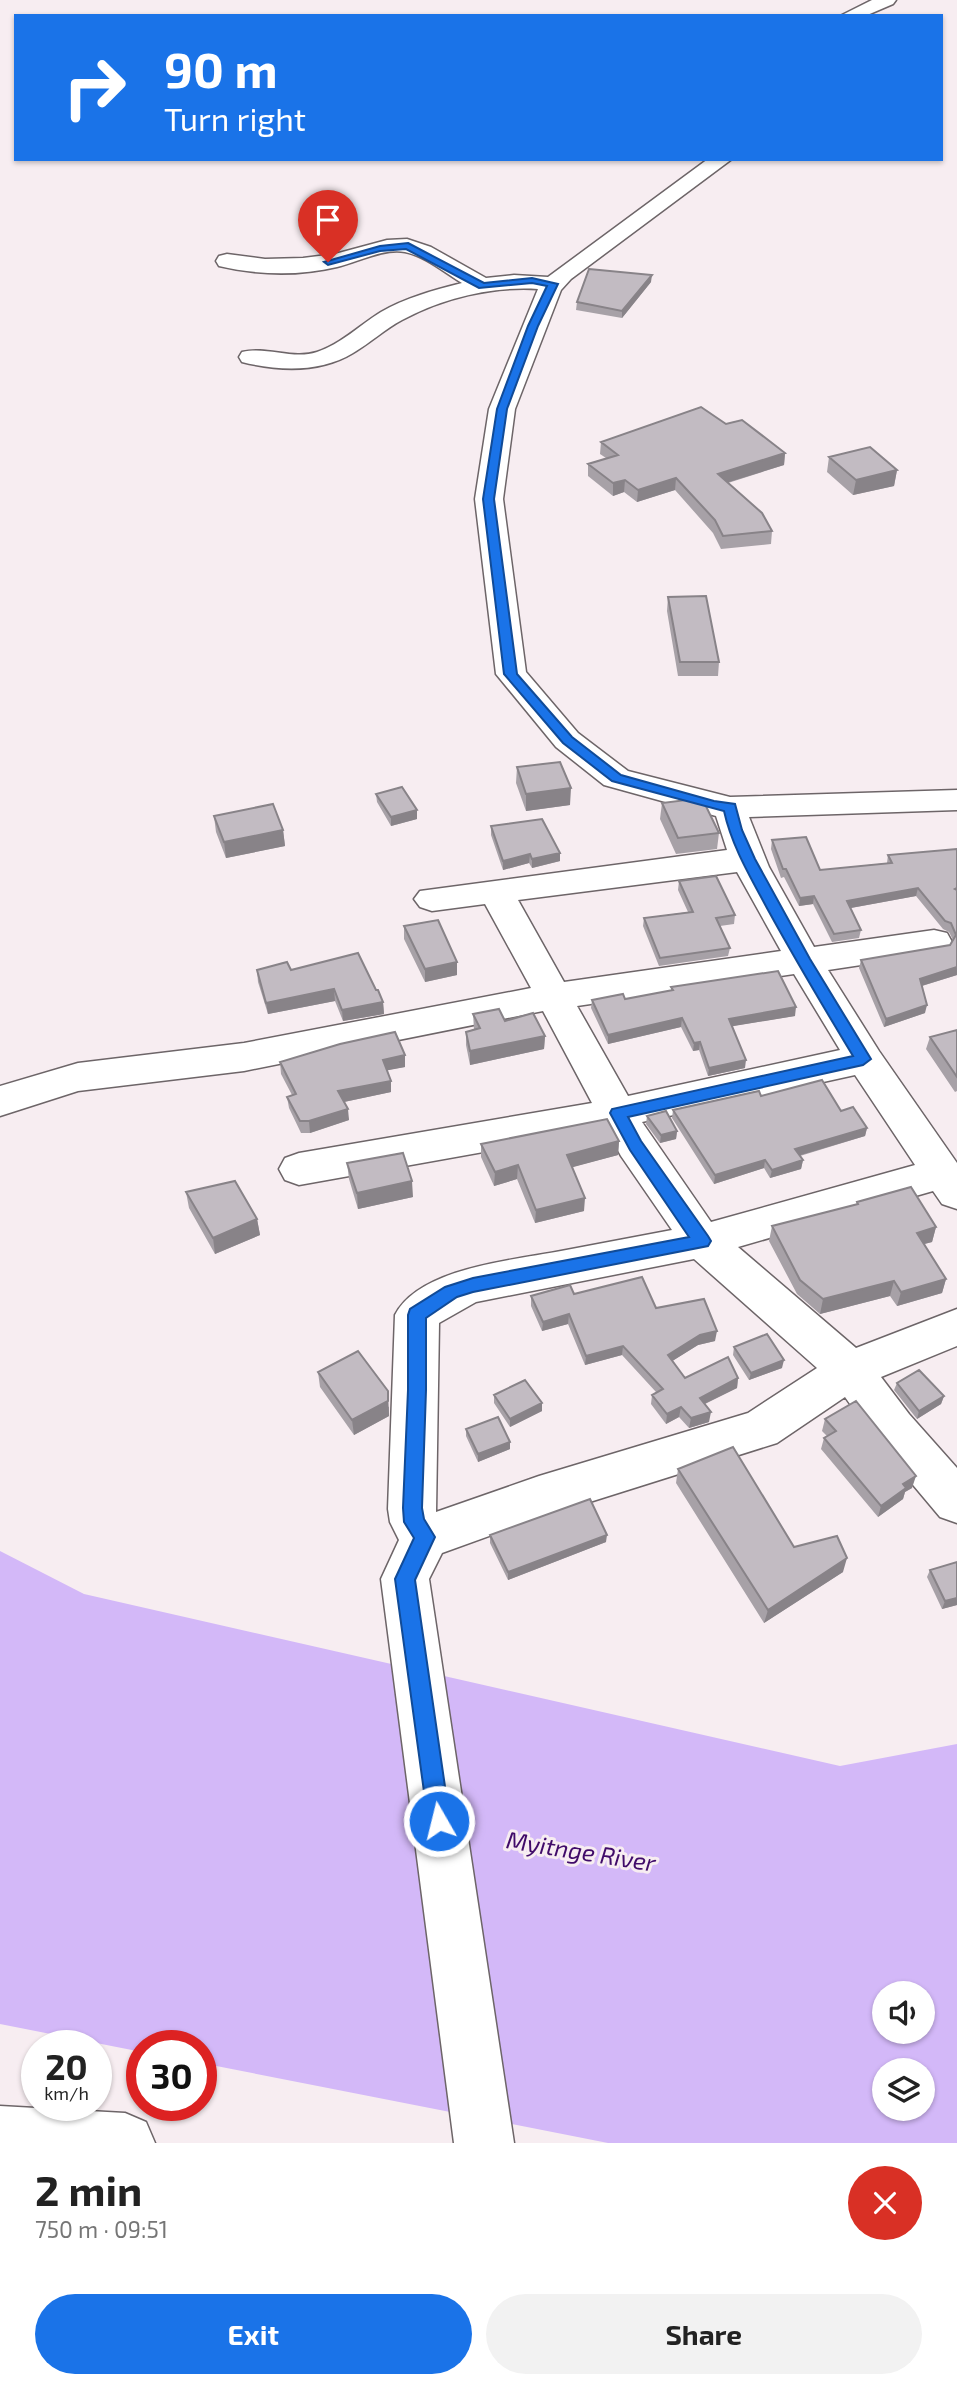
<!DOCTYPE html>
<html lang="en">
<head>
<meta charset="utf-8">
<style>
	:root { --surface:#fff; --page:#f2f2f2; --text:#222; --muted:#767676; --accent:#1a73e8 }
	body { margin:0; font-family:"Exo 2",sans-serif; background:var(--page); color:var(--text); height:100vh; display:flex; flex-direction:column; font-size:26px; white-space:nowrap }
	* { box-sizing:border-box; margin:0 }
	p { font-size:23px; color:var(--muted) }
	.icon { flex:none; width:38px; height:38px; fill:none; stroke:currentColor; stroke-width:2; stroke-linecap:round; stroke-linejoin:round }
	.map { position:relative; height:2143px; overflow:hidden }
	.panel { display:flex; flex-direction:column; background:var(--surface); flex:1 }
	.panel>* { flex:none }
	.guide { position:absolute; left:14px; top:14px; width:929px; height:147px; border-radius:0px; box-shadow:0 2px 5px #0004; background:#1a73e8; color:#fff; overflow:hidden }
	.controls { position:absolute; left:872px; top:1981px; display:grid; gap:14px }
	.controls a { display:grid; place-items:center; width:63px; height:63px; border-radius:50%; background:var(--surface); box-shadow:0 2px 5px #0004; font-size:35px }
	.speed { position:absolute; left:21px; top:2030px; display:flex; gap:14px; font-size:35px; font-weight:700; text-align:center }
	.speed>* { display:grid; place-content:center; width:91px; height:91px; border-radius:50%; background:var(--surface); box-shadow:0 2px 5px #0004; line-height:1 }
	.speed small { font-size:18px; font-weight:400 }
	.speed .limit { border:10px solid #d22; background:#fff; color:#111 }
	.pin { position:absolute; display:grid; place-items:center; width:60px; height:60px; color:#fff; margin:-72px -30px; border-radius:50% 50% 50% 0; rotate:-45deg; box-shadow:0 0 7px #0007 }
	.pin .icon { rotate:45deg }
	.me { position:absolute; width:77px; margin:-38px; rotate:352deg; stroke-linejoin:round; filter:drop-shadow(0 0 5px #0008) }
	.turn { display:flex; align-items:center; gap:24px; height:147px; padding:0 35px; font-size:32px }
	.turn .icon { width:91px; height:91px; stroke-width:2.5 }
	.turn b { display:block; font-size:49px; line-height:60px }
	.round { display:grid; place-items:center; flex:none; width:74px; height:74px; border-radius:37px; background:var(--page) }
	.headline { display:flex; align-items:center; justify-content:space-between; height:119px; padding:0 35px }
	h1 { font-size:42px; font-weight:700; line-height:52px }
	.button { display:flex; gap:14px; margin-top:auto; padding:14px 35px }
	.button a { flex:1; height:80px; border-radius:42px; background:var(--accent); color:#fff; font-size:28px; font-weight:700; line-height:80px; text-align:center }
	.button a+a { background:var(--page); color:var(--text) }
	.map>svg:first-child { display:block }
	.water { fill:#d3b8f8; fill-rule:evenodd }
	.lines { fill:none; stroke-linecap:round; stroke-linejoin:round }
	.minor-casing { stroke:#6d6568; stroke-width:3 }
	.minor { fill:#fff; fill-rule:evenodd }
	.wall { fill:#a7a1a7 }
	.shaded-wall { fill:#888388 }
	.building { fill:#c2bbc2; stroke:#888388; stroke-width:2 }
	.route { fill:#1a73e8; stroke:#114b97; stroke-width:2 }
	.labels { text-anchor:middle; stroke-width:6; stroke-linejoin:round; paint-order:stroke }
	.near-water-label { font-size:24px; font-style:italic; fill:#400b69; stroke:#f7edf1 }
</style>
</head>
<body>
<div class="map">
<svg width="957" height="2143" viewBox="0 0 957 2143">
	<rect width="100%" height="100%" fill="#f7edf1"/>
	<path class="water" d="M0,1551L84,1594L840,1766L957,1744V2143H608L201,2063V2046H142V2052L0,2024ZM884,1993H922V2032H884ZM884,2070H922V2109H884Z"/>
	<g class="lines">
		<defs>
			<path id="minor" d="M872,0H896L893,4L865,16H840Z
				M708,159H732L571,279L561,290L515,409L503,499L526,672L578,733L628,771L730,797L957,790V810L749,817L769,867L814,947L934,930L947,933L952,942L947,951L934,954L828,970L879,1051L957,1163V1209L942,1204L933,1191L738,1247L856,1348L957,1309V1346L881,1377L909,1414L957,1468V1523L940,1517L877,1442L845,1397L777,1443L539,1518L442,1553L429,1579L514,2143H454L381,1579L399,1540L390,1522L388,1509L395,1315C419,1268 513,1260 561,1251C598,1244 635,1237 672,1230L621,1156L607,1130L299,1185L285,1180L279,1169L285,1158L299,1153L592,1103L543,1011L244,1071L78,1091L0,1116V1086L78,1063L244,1043L531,988L485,904L432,911L420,907L414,899L420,891L727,850L716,816L604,785L556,747L496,674L475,499L489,409L538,289C492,286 443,298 402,320C385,329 370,343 353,353C320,373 278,371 242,362L239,357L242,352C267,346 293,360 317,352C341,344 360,325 381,312C405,298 434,290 462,283C445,273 425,256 405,252C383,248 358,262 337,267C299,276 257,275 219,266L216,261L219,256L227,254L265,259L303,258L335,254L387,240L407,239L431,247L486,278L514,275L548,277ZM737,872L781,951L564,982L518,900ZM794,974L840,1050L628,1096L577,1006ZM855,1075L915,1165L711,1222L642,1122ZM694,1259L817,1368L748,1413L539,1476L436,1512L439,1323L476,1302Z
				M0,2106L125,2113L146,2122L155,2143H0Z"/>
		</defs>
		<use href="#minor" class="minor-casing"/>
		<use href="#minor" class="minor"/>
	</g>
	<path class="wall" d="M651,282L622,318L576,310L577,302Z
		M726,424L785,453L784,465L728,483L772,531L771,544L721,549L713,533L675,490L637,502L624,492L613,496L588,476V464L606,458L600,454L601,442Z
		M829,457L897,470L894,486L853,495L827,472Z
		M668,597L719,662L718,676H678L667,611Z
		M517,767L570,805L526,811L516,783Z
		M376,794L417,810V819L391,826L377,802Z
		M662,803L719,833L717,849L676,854L660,819Z
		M214,816L283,830L285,846L226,858L216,832Z
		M491,826L560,853V861L532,868L529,863L503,870L491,835Z
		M772,840L820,870L887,863L888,855L957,849V975L922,986L925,1013L884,1027L859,968L861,960L950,945L953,940L949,932L943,929L916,896L851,908L861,930L859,938L832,942L813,904L799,906L784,877L781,878L771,849Z
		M679,881L735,915L734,924L720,926L730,948L728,956L659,966L643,926L644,918L688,912L678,890Z
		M404,926L457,962V975L425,982L404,939Z
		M257,970H291L376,990L383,1002L384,1014L343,1021L335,1001L268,1014L258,982Z
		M671,987L795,1016L732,1026L745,1068L708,1076L699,1050L693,1051L681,1027L608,1044L591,1008L592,1000L625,999L671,991Z
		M473,1014L505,1021L545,1036L544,1049L470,1065L466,1045V1032L474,1029Z
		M957,1030V1091L955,1092L926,1049L930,1037Z
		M405,1055V1067L387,1070L391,1092L344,1102L349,1120L310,1133H301L289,1108L287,1097L292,1095L281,1074L280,1062Z
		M761,1096L841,1111L867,1128L865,1136L800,1156L803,1160L801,1169L770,1178L764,1168L714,1184L672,1118L673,1110Z
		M647,1116L677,1131L676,1139L660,1143L646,1124Z
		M619,1141L618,1155L572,1167L584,1211L535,1223L517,1179L494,1186L481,1157V1144Z
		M347,1163L413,1197L358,1209L349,1179Z
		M186,1192L257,1219L260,1235L215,1254L189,1208Z
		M857,1202L936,1227L932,1242L924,1244L946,1279L942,1293L897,1306L890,1296L820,1314L797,1294L769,1241L772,1226L856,1205Z
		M574,1294L656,1308L715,1341L698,1345L672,1361L685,1378H738L737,1388L705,1404L709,1422L689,1428L679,1417L666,1424L651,1404L652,1395L656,1392L622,1355L585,1365L568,1324L542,1331L531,1306V1296Z
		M734,1347L782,1368L749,1380L733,1355Z
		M318,1372L389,1407V1416L354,1435L320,1387Z
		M897,1383L944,1396L941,1404L917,1419L894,1390Z
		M494,1395L542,1403V1411L510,1427L494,1403Z
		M825,1419L912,1488L905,1492L903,1499L878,1517L821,1449L824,1438L827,1436L822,1431Z
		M466,1429L510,1449L478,1462L466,1436Z
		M678,1469L794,1547L843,1572L764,1623L676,1483Z
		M490,1535L606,1542L508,1580L490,1543Z
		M957,1562V1605L942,1609L927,1577L930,1570Z"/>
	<path class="shaded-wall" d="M652,275L651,282L622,318V311Z
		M785,453L784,465L716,486L718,474Z
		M897,470L894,486L853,495L856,480Z
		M676,478L675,490L637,502L638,490Z
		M625,480L624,492L613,496V483Z
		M571,788L570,805L526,811V794Z
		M417,810V819L391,826V817Z
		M283,830L285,846L226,858L224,842Z
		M560,853V861L532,868V859Z
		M530,854L529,863L503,870V861Z
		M918,888L916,896L845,909L847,901Z
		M814,896L813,904L799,906L800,898Z
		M457,962V975L425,982V969Z
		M957,967V975L918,987L920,979Z
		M334,989L335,1001L268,1014L266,1003Z
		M383,1002L384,1014L343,1021L342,1010Z
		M927,1005L925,1013L884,1027L886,1019Z
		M796,1007L795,1016L728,1027L729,1019Z
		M682,1018L681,1027L608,1044V1035Z
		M545,1036L544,1049L470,1065V1051Z
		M700,1042L699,1050L693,1051L694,1043Z
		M405,1055V1067L384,1071L383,1060Z
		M746,1060L745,1068L708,1076L709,1068Z
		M391,1081V1092L339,1103L338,1091Z
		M348,1109L349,1120L310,1133L309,1121Z
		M867,1128L865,1136L794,1157L795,1149Z
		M677,1131L676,1139L660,1143L661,1135Z
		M619,1141L618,1155L566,1169L567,1155Z
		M765,1160L764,1168L714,1184L715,1175Z
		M803,1160L801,1169L770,1178L772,1170Z
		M518,1165L517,1179L494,1186L495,1172Z
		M412,1181L413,1197L358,1209L357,1193Z
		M585,1198L584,1211L535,1223L536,1210Z
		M257,1219L260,1235L215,1254L213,1238Z
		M936,1227L932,1242L913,1247L917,1233Z
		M946,1279L942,1293L897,1306L901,1292Z
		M894,1281L890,1296L820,1314L823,1299Z
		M569,1314L568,1324L542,1331L543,1322Z
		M717,1331L715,1341L698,1345L666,1365L668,1355L700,1335Z
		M623,1346L622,1355L585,1365L586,1356Z
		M784,1360L782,1368L749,1380L751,1373Z
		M738,1378L737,1388L698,1407L700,1398Z
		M388,1391L389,1416L354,1435L352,1420Z
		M944,1396L941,1404L917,1419L919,1411Z
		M542,1403V1411L510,1427V1419Z
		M681,1407L679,1417L666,1424L667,1414Z
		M711,1412L709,1422L689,1428L691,1418Z
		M510,1442V1449L478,1462V1454Z
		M916,1476L912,1488L905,1492L903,1499L878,1517L881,1506L903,1484Z
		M607,1535L606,1542L508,1580V1572Z
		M847,1558L843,1572L764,1623L768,1610Z
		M957,1598V1605L942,1609L945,1601Z"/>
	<path class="building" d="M589,269L652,275L622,311L577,302Z
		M701,407L726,424L742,420L785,453L718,474L762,513L772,531L723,536L715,520L676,478L638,490L625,480L613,483L588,464L618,455L601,442Z
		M870,447L897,470L856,480L829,457Z
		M706,596L719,662H680L668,597Z
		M560,762L571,788L526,794L517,767Z
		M402,787L417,810L391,817L376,794Z
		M702,798L719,833L678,838L662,803Z
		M273,804L283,830L224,842L214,816Z
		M542,819L560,853L532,859L530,854L503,861L491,826Z
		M806,837L820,870L892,863L888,855L957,849V888L955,889L957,890V967L920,979L927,1005L886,1019L861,960L950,945L956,935L951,923L945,921L918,888L847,901L861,930L834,934L814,896L800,898L786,869H783L772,840Z
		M716,876L735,915L716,918L730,948L660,958L644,918L693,912L679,881Z
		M438,920L457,962L425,969L404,926Z
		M358,953L376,990H378L383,1002L342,1010L334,989L266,1003L257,970L287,962L291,970Z
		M778,971L796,1007L729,1019L746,1060L709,1068L700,1042L694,1043L682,1018L608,1035L592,1000L623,994L625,999L673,990L671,987Z
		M499,1009L505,1021L533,1013L545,1036L470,1051L466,1032L480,1028L473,1014Z
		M957,1030V1077L930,1037Z
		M395,1032L405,1055L383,1060L391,1081L338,1091L348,1109L309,1121H300L287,1097L296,1094L280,1062L340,1044Z
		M822,1080L841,1111L853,1107L867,1128L795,1149L803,1160L772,1170L765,1160L715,1175L673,1110L759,1091L761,1096Z
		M666,1111L677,1131L661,1135L647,1116Z
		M607,1119L619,1141L567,1155L585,1198L536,1210L518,1165L495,1172L481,1144Z
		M403,1153L412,1181L357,1193L347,1163Z
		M235,1181L257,1219L213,1238L186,1192Z
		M911,1187L936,1227L917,1233L946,1279L901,1292L894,1281L823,1299L800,1280L772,1226L858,1204L857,1202Z
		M642,1277L656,1308L704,1299L717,1331L700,1335L668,1355L685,1378L728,1357L738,1378L700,1398L711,1412L691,1418L681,1407L667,1414L652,1395L663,1389L623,1346L586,1356L569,1314L543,1322L531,1296L570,1285L574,1294Z
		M767,1334L784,1360L751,1373L734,1347Z
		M358,1351L388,1391V1401L352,1420L318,1372Z
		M919,1370L944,1396L919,1411L897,1383Z
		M525,1380L542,1403L510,1419L494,1395Z
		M856,1401L916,1476L903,1484L906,1488L881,1506L824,1438L836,1431L825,1419Z
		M498,1417L510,1442L478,1454L466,1429Z
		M733,1447L794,1547L837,1536L847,1558L768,1610L678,1469Z
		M590,1499L607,1535L508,1572L490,1535Z
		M957,1562V1598L945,1601L930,1570Z"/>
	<path class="route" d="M408,243L484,283L532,278L558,284L538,326L507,409L494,499L517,674L572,737L621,775L714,801L735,804L742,830L755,859L810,959L871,1059L863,1065L628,1117L641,1141L708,1236L711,1241L708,1246L473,1292L457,1297L426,1318V1390L422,1508L424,1519L435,1537L415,1580L450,1821L447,1829L439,1832L431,1829L428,1821L395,1579L414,1538L404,1522L403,1508L408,1390V1315L410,1309L445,1287L473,1278L689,1237L630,1150L610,1113L612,1109L853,1056C824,1008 795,959 768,910C751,878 732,847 724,811L612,781L563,743L504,674L483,499L497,409L528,326L547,286L532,283L479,288L406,249L380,251L328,265L324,262L380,246Z"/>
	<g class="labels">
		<g class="near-water-label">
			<text transform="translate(581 1852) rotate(9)" y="8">Myitnge River</text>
		</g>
	</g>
</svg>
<div class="controls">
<a><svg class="icon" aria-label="sound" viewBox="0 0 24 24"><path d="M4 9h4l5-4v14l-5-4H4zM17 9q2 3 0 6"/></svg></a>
<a><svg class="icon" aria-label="layers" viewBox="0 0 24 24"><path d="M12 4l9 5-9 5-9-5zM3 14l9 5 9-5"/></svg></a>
</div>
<div class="speed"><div>20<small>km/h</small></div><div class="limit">30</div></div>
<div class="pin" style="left:328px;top:262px;background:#d93025"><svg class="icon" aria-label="arrive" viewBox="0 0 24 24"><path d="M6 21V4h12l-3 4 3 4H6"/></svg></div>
<svg class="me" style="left:439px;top:1821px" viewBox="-20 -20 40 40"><circle r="17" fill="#1a73e8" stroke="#fff" stroke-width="3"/><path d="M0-11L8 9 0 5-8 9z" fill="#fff"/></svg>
<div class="guide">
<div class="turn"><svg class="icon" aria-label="right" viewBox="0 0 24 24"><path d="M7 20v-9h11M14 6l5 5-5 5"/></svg><div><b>90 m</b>Turn right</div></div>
</div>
</div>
<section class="panel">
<div class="headline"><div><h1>2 min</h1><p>750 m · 09:51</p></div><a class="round" style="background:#d93025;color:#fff"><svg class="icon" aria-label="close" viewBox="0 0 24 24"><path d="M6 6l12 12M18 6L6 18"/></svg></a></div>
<div class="button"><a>Exit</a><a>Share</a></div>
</section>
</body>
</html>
